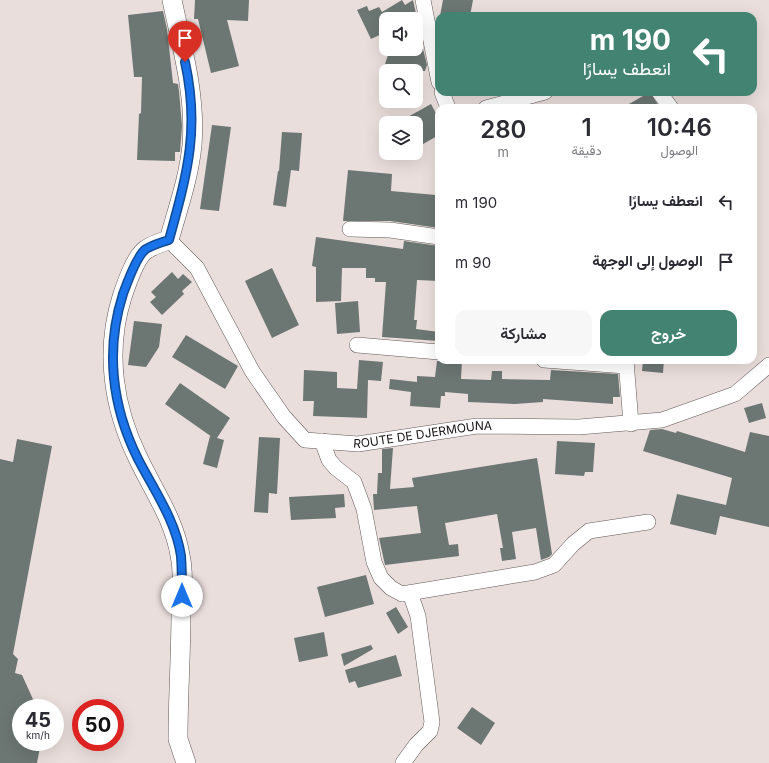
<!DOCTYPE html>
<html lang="ar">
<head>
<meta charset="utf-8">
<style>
	:root { --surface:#fff; --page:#f7f7f7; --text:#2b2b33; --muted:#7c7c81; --accent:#428372 }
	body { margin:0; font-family:Inter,Vazirmatn,sans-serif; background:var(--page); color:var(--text); direction:rtl; height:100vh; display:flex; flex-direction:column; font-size:15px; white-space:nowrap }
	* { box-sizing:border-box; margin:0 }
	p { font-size:13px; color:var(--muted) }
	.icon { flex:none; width:22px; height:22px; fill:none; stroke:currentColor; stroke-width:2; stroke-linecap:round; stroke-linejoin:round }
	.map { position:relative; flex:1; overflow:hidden; direction:ltr }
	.details { position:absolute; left:435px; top:104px; width:322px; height:260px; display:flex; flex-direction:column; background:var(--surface); border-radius:12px; box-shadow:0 4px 16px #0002; direction:rtl }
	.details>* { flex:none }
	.top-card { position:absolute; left:435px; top:12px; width:322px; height:84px; border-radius:12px; box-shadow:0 4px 16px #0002; direction:rtl; background:#428372; color:#fff; overflow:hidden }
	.fabs { position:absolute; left:379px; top:12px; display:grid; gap:8px }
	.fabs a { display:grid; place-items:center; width:44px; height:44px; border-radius:8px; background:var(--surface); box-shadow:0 4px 16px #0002; font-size:20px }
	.speed { position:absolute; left:12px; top:699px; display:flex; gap:8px; font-size:20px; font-weight:700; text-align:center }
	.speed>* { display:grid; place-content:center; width:52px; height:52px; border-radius:50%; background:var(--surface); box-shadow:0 4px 16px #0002; line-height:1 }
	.speed small { font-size:10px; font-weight:400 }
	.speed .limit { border:6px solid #d22; background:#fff; color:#111 }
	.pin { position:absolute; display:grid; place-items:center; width:34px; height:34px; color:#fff; margin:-41px -17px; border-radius:50% 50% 50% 0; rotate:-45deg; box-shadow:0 0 4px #0007 }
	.pin .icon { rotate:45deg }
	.me { position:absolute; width:44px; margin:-22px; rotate:0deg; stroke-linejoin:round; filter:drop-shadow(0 0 3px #0008) }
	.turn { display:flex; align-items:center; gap:14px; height:84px; padding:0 20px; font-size:18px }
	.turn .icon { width:52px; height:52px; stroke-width:2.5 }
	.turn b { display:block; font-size:28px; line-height:34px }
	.eta { display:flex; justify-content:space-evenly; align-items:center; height:68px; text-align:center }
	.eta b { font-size:24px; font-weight:600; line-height:28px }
	.button { display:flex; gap:8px; margin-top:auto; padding:8px 20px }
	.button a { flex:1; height:46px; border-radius:12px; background:var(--accent); color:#fff; font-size:16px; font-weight:600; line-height:46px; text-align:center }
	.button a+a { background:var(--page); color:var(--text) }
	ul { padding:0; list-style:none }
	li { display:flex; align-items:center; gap:12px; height:60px; padding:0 20px }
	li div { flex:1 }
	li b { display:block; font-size:15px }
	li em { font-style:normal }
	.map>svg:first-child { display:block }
	.building { fill:#6c7673 }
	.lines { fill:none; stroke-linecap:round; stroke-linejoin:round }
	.minor-casing { stroke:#615856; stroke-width:16 }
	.major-casing { stroke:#615856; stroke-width:20 }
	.minor { stroke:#fff; stroke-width:15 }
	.major { stroke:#fff; stroke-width:19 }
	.route-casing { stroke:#114b97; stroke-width:10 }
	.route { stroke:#1a73e8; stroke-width:7 }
	.labels { text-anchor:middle; stroke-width:3; stroke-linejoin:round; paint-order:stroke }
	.street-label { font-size:12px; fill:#161312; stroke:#eadedc }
</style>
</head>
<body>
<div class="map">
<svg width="769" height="763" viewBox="0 0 769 763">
	<rect width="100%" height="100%" fill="#eadedc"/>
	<path class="building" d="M195,0H249L248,21L227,20L239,66L211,73L198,19H194Z
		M402,0L405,5L413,0L417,18L386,19V32L371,39L357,10L367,6L369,11L379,7L382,12Z
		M443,0H473L470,16H440Z
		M163,11L167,29L173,83L178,84L179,91L182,126L180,152H175V161L137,160L139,114L141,113L142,77H134L128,15Z
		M416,47L423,49L427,65L425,71H396L384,67L390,49H416Z
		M650,92L660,108H622Z
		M431,104L439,119V135L416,148V123H397Z
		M212,125L231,127L219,211L200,209Z
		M282,132L302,133L299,171L291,170L286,207L273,205L278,171H279Z
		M348,170L392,174L391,191L436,195L435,209H439V228L390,221H343Z
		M316,237L403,249L404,241L439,246V281L417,280L414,320H417L416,329L439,332V341L382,337L386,282H375V278H366V268H342L341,301L316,302V267L312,266Z
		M272,268L299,325L272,338L245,281Z
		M172,272L178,279L183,274L192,282L182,291L184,294L162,315L150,302L156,297L151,292Z
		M358,301L360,332L337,334L335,303Z
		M134,321L162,324L159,347L146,367L128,365Z
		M186,335L238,366L225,389L172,357Z
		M359,360L383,362L381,381L368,380L367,418L313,416L314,401H303L304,370L337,372V388L357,389Z
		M462,360L461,379L491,380L492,371H502V379L550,380L551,370L618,374L620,397H613V404L543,399V402L515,404L468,402V394L445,392V396H441L440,408L410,406L411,392L389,389L390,379L417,382V376L435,377L437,361Z
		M643,360H664L663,373L642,371Z
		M180,383L230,418L217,438L224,440L217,468L203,464L210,436L212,437L165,404Z
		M762,403L766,418L749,423L744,408Z
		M662,429L676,433L677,431L745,452L750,432L769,436V527L720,516L716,535L670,524L677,494L726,505L732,478L643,451L650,430Z
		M259,437L280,438L277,494L269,493L268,513L254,512Z
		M17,439L52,446L13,654L18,659L15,673L22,675L37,708H21V742H41L37,763H0V459L13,462Z
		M557,441L595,443L593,472H585L584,476L555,474Z
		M393,448L390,489L414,487L412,478L537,458L552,554L549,557L541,560L536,528L512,532L516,559L502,561L500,548H503L497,514L445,523L449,545L458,544L459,556L385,565L379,538L421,533L417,506L374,510L373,494H377L378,473H382V449Z
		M344,494L345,507L335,508L336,518L291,520L289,497Z
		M366,575L374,604L325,617L317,587Z
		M396,607L408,627L398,634L386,613Z
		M324,632L328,656L299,662L294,638Z
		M371,645L373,649L344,666L341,654Z
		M396,655L402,676L358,688L355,681L349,683L345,670Z
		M472,707L495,723L481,745L457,728Z"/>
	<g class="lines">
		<defs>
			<g id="minor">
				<path d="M423,0L439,82"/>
				<path d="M442,92L448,108"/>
				<path d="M659,92L671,108"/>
				<path d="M486,108L545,92"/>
				<path d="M350,229L390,230L439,237"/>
				<path id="s1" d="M169,240L197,268L252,371L284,417L305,440L358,444L477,426L579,427L662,420L735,394L769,365"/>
				<path d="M357,345L439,352"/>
				<path d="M544,360L626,366"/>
				<path d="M626,360L631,424"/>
				<path d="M322,441L329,460L336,468L354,482L364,509L374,562L381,578L391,588L402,594L535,572L554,565L573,544L589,531L648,522"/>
				<path d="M403,763L416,745L430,731L432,722L418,616L410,593"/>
			</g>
			<path id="major" d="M172,0C182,48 196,95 192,145C189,177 178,208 169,240C162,242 153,245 147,249C136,255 126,285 122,297C105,351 113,407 138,458C153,490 174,519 180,555C184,573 182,593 181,612C181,654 178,697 178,739L186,763"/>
		</defs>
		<use href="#minor" class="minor-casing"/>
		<use href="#major" class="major-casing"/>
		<use href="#minor" class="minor"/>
		<use href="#major" class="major"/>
	</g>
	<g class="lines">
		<defs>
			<path id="route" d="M182,596C182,583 182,569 181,556C176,521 154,490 138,459C112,407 105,350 123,294C127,283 137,255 146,249C153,245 162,242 169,240C187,174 200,130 185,62"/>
		</defs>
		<use href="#route" class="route-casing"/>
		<use href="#route" class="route"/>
	</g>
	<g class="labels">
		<g class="street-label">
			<text dy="4" stroke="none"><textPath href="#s1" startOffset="362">ROUTE DE DJERMOUNA</textPath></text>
		</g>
	</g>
</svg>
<div class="fabs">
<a><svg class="icon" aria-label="sound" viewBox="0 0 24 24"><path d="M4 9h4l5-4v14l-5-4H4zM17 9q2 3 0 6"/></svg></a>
<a><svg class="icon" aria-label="search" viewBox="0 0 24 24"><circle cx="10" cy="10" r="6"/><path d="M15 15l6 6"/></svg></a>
<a><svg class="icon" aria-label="layers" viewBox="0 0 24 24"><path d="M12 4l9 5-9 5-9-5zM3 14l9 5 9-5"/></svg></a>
</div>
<div class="speed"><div>45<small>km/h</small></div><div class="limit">50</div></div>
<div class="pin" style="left:185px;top:62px;background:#d93025"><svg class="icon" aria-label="arrive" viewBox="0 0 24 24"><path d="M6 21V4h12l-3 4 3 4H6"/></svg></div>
<svg class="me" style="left:182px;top:596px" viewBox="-20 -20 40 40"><circle r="19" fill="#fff"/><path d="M0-13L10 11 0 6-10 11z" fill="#1a73e8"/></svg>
<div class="top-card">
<div class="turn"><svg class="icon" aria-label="left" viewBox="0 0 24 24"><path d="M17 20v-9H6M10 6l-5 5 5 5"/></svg><div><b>190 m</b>انعطف يسارًا</div></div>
</div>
<section class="details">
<div class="eta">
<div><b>10:46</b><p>الوصول</p></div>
<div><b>1</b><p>دقيقة</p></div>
<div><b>280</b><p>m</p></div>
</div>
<ul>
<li><svg class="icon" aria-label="left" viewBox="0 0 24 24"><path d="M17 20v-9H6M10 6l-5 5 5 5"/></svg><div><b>انعطف يسارًا</b></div><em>190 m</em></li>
<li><svg class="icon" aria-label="arrive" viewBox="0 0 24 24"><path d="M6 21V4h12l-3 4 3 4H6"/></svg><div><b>الوصول إلى الوجهة</b></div><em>90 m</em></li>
</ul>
<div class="button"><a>خروج</a><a>مشاركة</a></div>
</section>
</div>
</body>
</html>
